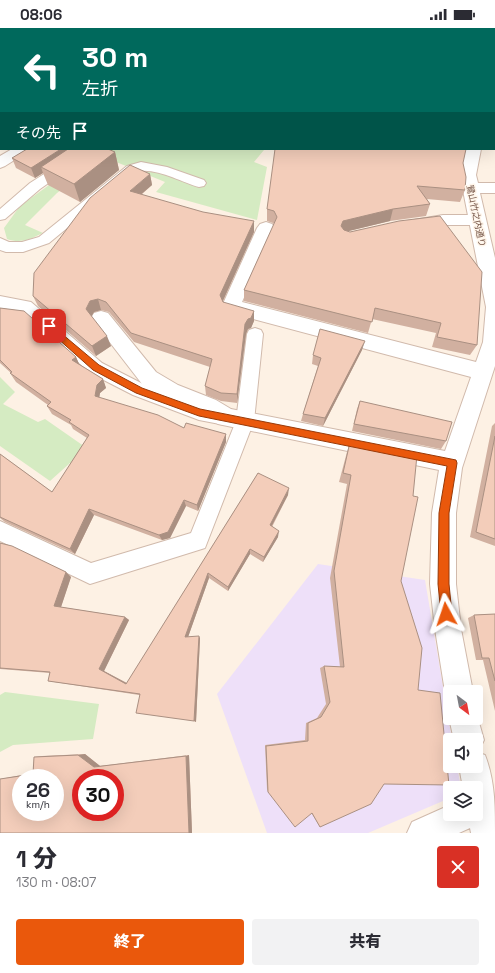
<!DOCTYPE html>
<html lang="ja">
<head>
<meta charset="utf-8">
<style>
	:root { --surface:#fff; --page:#f2f2f3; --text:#2b2b33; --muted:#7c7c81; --accent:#ea580c }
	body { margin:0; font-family:"Space Grotesk","Noto Sans JP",sans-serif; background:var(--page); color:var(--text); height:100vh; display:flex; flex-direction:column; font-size:15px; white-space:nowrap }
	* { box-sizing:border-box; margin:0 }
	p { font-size:13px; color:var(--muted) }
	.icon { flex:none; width:22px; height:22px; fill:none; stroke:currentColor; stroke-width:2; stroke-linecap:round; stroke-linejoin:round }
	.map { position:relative; height:805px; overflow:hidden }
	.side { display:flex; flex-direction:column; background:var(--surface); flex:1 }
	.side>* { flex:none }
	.banner { position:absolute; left:0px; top:0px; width:495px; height:122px; box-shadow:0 4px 16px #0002; background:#00695c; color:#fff; overflow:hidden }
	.needle { width:26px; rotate:148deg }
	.buttons { position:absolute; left:443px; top:657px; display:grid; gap:8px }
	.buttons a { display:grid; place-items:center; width:40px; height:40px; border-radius:4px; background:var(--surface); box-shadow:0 4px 16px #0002; font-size:20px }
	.speed { position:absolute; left:12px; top:741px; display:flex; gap:8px; font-size:20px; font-weight:700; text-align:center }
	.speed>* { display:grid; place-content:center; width:52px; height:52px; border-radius:50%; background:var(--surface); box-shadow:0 4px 16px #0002; line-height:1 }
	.speed small { font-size:10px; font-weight:400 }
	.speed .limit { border:6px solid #d22; background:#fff; color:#111 }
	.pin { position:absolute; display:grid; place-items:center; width:34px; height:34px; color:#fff; margin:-17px; border-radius:8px; box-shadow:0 2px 6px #0006 }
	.me { position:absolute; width:44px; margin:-22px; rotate:355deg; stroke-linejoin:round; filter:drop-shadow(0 0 3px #0008) }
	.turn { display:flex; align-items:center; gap:14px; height:84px; padding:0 16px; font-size:18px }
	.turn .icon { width:52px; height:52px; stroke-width:2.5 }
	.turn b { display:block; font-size:28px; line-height:34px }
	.then { display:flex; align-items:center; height:38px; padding:0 16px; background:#0003; gap:8px; font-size:15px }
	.round { display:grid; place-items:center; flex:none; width:42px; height:42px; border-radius:4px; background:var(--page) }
	.summary { display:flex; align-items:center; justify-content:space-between; height:68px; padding:0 16px }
	h1 { font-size:24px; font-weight:800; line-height:30px }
	.action { display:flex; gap:8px; margin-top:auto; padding:8px 16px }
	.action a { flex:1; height:46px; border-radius:4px; background:var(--accent); color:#fff; font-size:16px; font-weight:800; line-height:46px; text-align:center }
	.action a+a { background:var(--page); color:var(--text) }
	.status { display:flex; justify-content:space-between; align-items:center; height:28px; padding:0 20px; background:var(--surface); direction:ltr }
	.status svg { height:11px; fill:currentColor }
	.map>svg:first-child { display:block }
	.education { fill:#eee0f9 }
	.green { fill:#d5ebc2 }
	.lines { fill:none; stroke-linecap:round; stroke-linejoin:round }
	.lane-casing { stroke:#d1baac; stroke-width:2 }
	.street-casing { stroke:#d1baac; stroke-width:2 }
	.lane { fill:#fff; fill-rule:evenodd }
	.street { fill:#fff; fill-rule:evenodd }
	.wall { fill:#d1b0a0 }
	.shaded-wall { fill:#aa9082 }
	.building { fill:#f3cdba; stroke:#aa9082; fill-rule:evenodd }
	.route { fill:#ea580c; stroke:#983908 }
	.labels { text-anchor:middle; stroke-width:3; stroke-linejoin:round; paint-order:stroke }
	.far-street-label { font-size:9px; fill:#765648; stroke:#fff6eb }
</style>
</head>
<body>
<div class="status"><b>08:06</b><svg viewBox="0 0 49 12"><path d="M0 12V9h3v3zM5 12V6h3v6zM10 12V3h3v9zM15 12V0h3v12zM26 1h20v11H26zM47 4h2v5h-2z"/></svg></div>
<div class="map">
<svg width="495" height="805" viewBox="0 0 495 805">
	<rect width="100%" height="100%" fill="#fdf1e4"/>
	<path class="education" d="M318,536L425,552L452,712H450V738H457L461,760H450V770L368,805H267L217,666Z"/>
	<path class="green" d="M99,121H270L264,122L254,134L267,139L257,192L156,164L165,154L104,129L57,165L25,197L43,205C30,211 21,216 7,211L4,200L20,178Z
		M0,349L15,364L3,376L38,394L45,391L101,430L95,439L70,435L50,453L0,418Z
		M5,664L99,676L93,711L13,717L0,724V667Z"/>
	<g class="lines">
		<defs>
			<path id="lane" d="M83,121H97L40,161L5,191L0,192V181L30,155Z
				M141,134L167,139L204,152L206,155L204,158L199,159C181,154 154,138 135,144L49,215L23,224H6L0,222V210L9,214H22L39,209L127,138Z
				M443,187H476L481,189L483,192L481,195L476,197H443L419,200L414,198L412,195L414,192Z
				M0,268L31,274L102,335L145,357L200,378L231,384L234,389L231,394L225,397L199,392L133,367L90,345L22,283L0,280Z
				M255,300L261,302L263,306L254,393L205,520L90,556L0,513V493L91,535L191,505L236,393L247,306L249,302Z"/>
			<path id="street" d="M12,121H30L27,124L5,138L0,140V128Z
				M465,121H481L476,147L478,155H495V165H480L495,230V338L462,440L456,485V556L461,601L473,664H450V674L445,664L435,601L430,556L432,485L439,442L218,396L200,384L164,369L142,356L91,290L94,285L101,283L108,285L156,344L178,357L216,372L231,381L445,423L471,349L231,285L224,283L222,278L257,200L260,196L266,194L272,196L275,200L242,274L476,334L483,314L486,279L460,147Z
				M476,684L484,712L479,722L476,724L485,727C495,753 495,778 495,805H471L470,800L459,805H407L412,794L450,777V786H476V760H463L459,738H476V712H454L449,690L450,689V690H476Z"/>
		</defs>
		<use href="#lane" class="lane-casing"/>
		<use href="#street" class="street-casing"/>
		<use href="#lane" class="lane"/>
		<use href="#street" class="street"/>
	</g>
	<path class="wall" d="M0,0H224L217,1H1V81L0,82Z
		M495,0V114H494V1Z
		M115,124L119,142L80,174L48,157L43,145L35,150L16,140L12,130Z
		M463,135L465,162L460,174L427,171L430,176L426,188L390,193L348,203L477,317L470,327L432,319L436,305L372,291L368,305L244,273V262L274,196L273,195L267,193V181Z
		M150,146L152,157L141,167L254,204L223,273V274L254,293L251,300L248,301L246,306L237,375L221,373L206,367L205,358L210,339L134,314L109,284L101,282L94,284L91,288L111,318L96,328L38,278L33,268Z
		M0,280L76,329L79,336L103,351L106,360L100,365L99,370L184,400L226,406V414L198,483L186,478L170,510L162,512L94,487L75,526L5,494L0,490V426L52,464L87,410L73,401L71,397L52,386L47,378L48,377L16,354L10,345H11L0,335Z
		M362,322L323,398L301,393L303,386L318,338L312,336L313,327Z
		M360,373L446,413L441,421L352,403L357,381Z
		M495,395V518L470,509L492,398Z
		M350,414L401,553L384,756L320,799L312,786L268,764L267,761L265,717L305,712L306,695L317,690L326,676L320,640L324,638L340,639L330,550L347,456L339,454L347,424Z
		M258,445L288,467L272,499L278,509L263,534L250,526L228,563L209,550L188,609L200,610L196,694L139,667L54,654L48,653L50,645L0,641V515L66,544L71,549L61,579L125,589L129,592L104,643L127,655Z
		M495,586V683L483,632H476L468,590L474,587Z
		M85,726L100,738L189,727L192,805H0V751L33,745L34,729L42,728Z"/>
	<path class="shaded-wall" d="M189,0H195V1H190Z
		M196,0H224L217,1H196Z
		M0,70H1V81L0,82Z
		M61,121H76L41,139L43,145L35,150L31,140Z
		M115,124L119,142L80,174L74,156Z
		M150,146L152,157L132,174L130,163Z
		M393,181L390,193L341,205V198L343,193Z
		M254,193V204L221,277L220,267Z
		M98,271L101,282L94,284L90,291L86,281L90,273Z
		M254,283V293L251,300L248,301L246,306L237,375V366L245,296L248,291Z
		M107,308L111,318L96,328L92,318Z
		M365,313L362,322L323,398L325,390Z
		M76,329L80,338L72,332Z
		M103,351L106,360L100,365L98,376L95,368L97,357Z
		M226,406V414L198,483L197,477Z
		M289,460L288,467L269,503L270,497Z
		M184,472L186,478L170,510L162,512L159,507Z
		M89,481L94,487L75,526L70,521Z
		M279,503L278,509L263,534L264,529Z
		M250,521V526L228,563V559Z
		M66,544L71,549L60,582L54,578Z
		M208,545L209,550L187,612L185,609Z
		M125,589L129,592L104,643L130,657L126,656L99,641Z
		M199,608L200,610L196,694L194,693Z
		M85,726L100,738L94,739L78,727Z
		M189,727L192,805H189L186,728Z"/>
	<path class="building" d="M0,0H142L141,1H1V70H0Z
		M323,0H495V102H494V1H320Z
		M27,121H61L31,140L12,130Z
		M68,121H108L115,124L74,156L41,139Z
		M275,121H466L463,135L466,149L465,162L417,158L430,176L393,181L343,193L341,198L344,202L350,204L399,193L440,188L482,244L477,317L437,309L441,295L375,280L372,294L244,262L277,189L274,183L267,181Z
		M130,137L150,146L130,163L203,184L254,193L220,267L223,274L254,283L251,290L248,291L245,296L237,366L221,365L205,358L212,331L131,305L106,274L98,271L90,273L86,281L107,308L92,318L33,268L34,245L90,170Z
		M0,280L24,283L76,329L72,332L103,351L97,357L95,368L158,387L184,400L186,395L226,406L197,477L184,472L168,504L159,507L89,481L70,521L0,489V426L52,464L89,407L69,394L71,392L47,378L51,374L10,345L12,344L0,332Z
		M320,301L365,313L325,390L303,386L321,330L313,327Z
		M360,373L452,394L446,413L354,396Z
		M495,408V511L476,504Z
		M350,414L417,427L413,468L418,469L401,553L422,620L418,662L440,665L449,757L384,756L371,776L320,799L312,785L295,799L268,764L266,718L308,713V695L321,689L330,674L324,638L344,639L334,543L351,447L343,445Z
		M258,445L289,460L270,497L279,503L264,529L250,521L228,559L208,545L185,609L199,608L194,693L136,685L140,666L48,653L50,644L0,640V515L12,518L66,544L54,578L125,589L99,641L126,656Z
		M495,586V653L489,630H482L474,587Z
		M78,727L94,739L186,728L189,805H0V751L33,746L34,729ZM21,750H55V784H21ZM81,750H115V784H81Z"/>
	<path class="route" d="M49,295L99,337L142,360L200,381L456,432L457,435L449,485V556L452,586L450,590L446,592L442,590L441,586L438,556L439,485L447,438L199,388L136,365L93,342L47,301V296Z"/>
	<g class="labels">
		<g class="far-street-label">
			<text transform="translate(476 188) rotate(78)" y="3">鷺山竹之内通り</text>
		</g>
	</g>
</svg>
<div class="buttons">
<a><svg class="needle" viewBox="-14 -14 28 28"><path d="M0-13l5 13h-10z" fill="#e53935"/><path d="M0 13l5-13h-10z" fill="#7c7c81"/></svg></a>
<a><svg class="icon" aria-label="sound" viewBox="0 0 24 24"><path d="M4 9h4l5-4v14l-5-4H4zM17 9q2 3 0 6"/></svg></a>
<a><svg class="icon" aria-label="layers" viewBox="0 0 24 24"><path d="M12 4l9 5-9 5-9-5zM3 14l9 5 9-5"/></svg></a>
</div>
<div class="speed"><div>26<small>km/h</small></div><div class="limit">30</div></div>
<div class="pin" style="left:49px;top:298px;background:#d93025"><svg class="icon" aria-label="arrive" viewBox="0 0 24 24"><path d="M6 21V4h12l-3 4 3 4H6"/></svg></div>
<svg class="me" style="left:446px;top:586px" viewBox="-20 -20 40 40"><path d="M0-17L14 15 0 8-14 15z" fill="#ea580c" stroke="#fff" stroke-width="4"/></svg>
<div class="banner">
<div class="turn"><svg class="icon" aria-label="left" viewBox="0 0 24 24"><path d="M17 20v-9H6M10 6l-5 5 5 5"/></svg><div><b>30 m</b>左折</div></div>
<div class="then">その先<svg class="icon" aria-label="arrive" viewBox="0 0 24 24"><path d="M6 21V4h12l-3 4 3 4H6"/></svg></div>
</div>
</div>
<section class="side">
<div class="summary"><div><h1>1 分</h1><p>130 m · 08:07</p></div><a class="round" style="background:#d93025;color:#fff"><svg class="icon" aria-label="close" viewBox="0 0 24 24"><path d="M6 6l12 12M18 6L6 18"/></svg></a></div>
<div class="action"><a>終了</a><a>共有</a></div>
</section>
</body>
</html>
